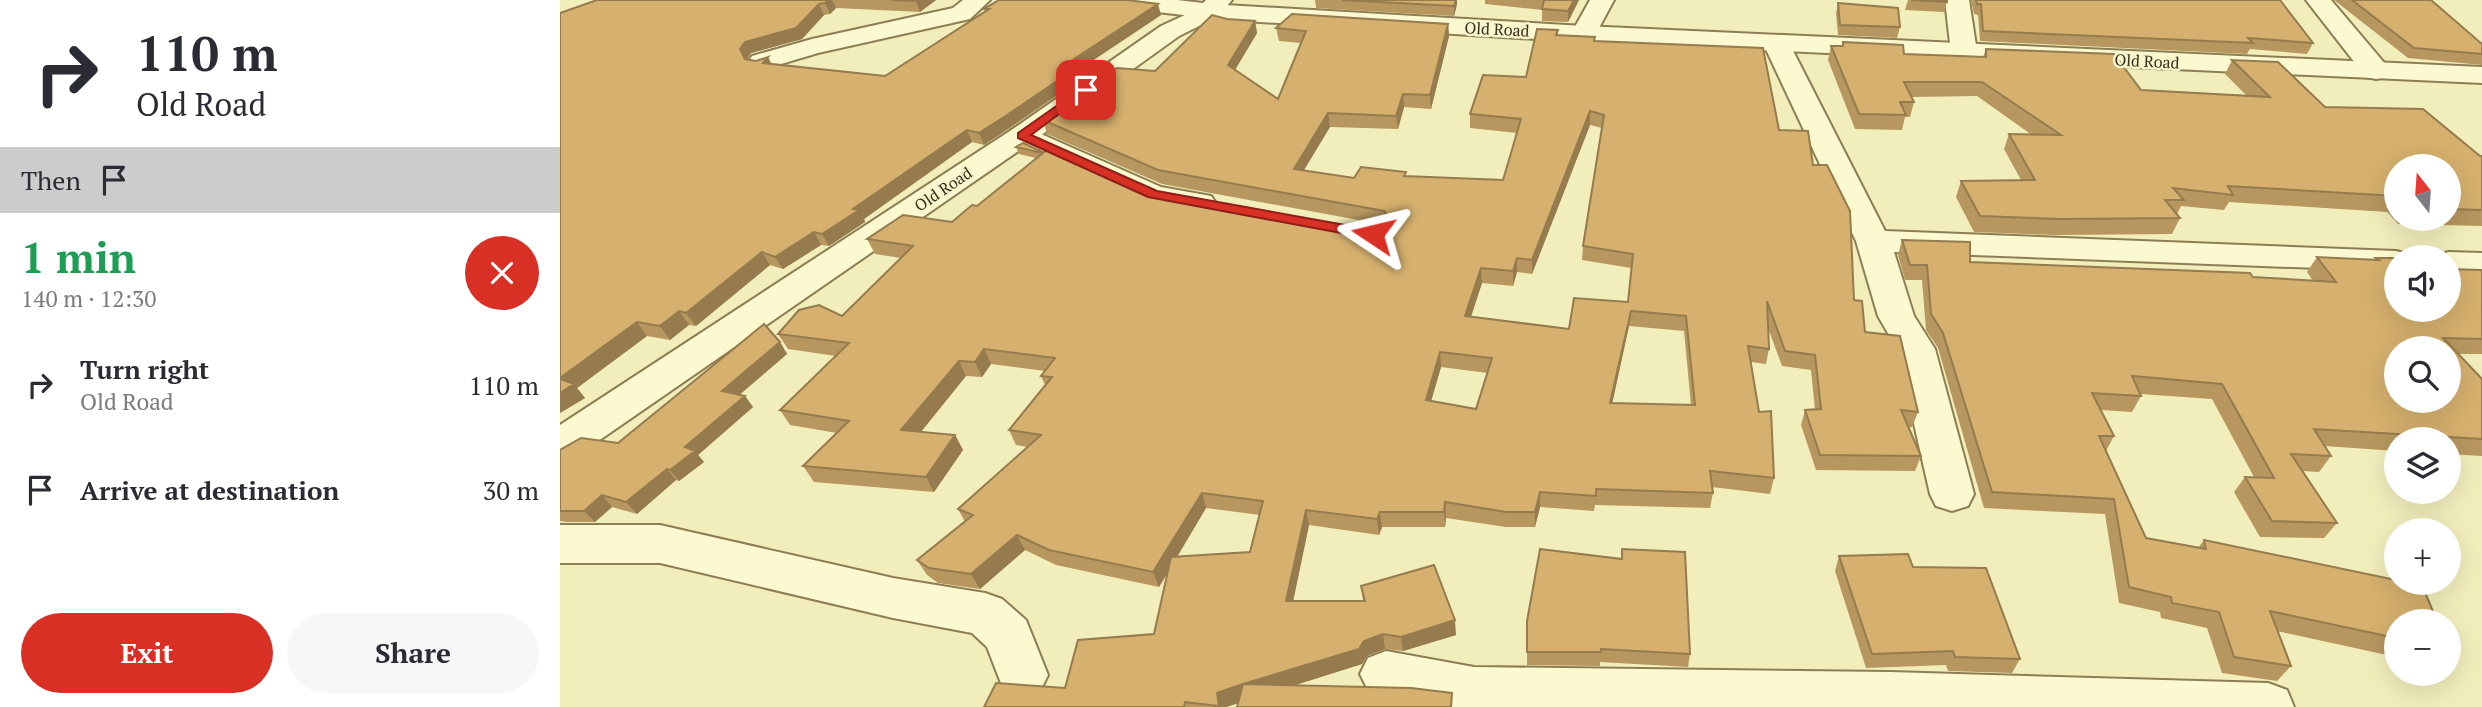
<!DOCTYPE html>
<html lang="en">
<head>
<meta charset="utf-8">
<style>
	:root { --surface:#fff; --page:#f7f7f7; --text:#2b2b33; --muted:#7c7c81; --accent:#d93025 }
	body { margin:0; font-family:"PT Serif",serif; background:var(--page); color:var(--text); height:100vh; display:flex; flex-direction:column; font-size:26px; white-space:nowrap }
	* { box-sizing:border-box; margin:0 }
	p { font-size:23px; color:var(--muted) }
	.icon { flex:none; width:38px; height:38px; fill:none; stroke:currentColor; stroke-width:2; stroke-linecap:round; stroke-linejoin:round }
	.map { position:relative; flex:1; overflow:hidden }
	.side { display:flex; flex-direction:column; background:var(--surface); width:560px }
	.side>* { flex:none }
	.guide { background:#fff; color:var(--text); overflow:hidden }
	.needle { width:46px; rotate:343deg }
	.controls { position:absolute; left:1824px; top:154px; display:grid; gap:14px }
	.controls a { display:grid; place-items:center; width:77px; height:77px; border-radius:50%; background:var(--surface); box-shadow:0 7px 28px #0002; font-size:35px }
	.pin { position:absolute; display:grid; place-items:center; width:60px; height:60px; color:#fff; margin:-30px; border-radius:14px; box-shadow:0 4px 10px #0006 }
	.me { position:absolute; width:77px; margin:-38px; rotate:280deg; stroke-linejoin:round; filter:drop-shadow(0 0 5px #0008) }
	.turn { display:flex; align-items:center; gap:24px; height:147px; padding:0 21px; font-size:32px }
	.turn .icon { width:91px; height:91px; stroke-width:2.5 }
	.turn b { display:block; font-size:49px; line-height:60px }
	.then { display:flex; align-items:center; height:66px; padding:0 21px; background:#0003; gap:14px; font-size:26px }
	.round { display:grid; place-items:center; flex:none; width:74px; height:74px; border-radius:37px; background:var(--page) }
	.overview { display:flex; align-items:center; justify-content:space-between; height:119px; padding:0 21px }
	h1 { font-size:42px; font-weight:800; line-height:52px; color:#1e9e55 }
	.primary-button { display:flex; gap:14px; margin-top:auto; padding:14px 21px }
	.primary-button a { flex:1; height:80px; border-radius:42px; background:var(--accent); color:#fff; font-size:28px; font-weight:800; line-height:80px; text-align:center }
	.primary-button a+a { background:var(--page); color:var(--text) }
	ul { padding:0; list-style:none }
	li { display:flex; align-items:center; gap:21px; height:105px; padding:0 21px }
	li div { flex:1 }
	li b { display:block; font-size:26px }
	li em { font-style:normal }
	main { display:flex; flex:1; min-height:0 }
	.map>svg:first-child { display:block }
	.lines { fill:none; stroke-linecap:round; stroke-linejoin:round }
	.minor-casing { stroke:#8c7e54; stroke-width:4 }
	.tertiary-casing { stroke:#8c7e54; stroke-width:4 }
	.minor { fill:#fcf9d0; fill-rule:evenodd }
	.tertiary { fill:#fcf9d0; fill-rule:evenodd }
	.wall { fill:#b7975f; fill-rule:evenodd }
	.shaded-wall { fill:#957b4d }
	.building { fill:#d5b06e; stroke:#957b4d; stroke-width:2; fill-rule:evenodd }
	.route { fill:#d93025; stroke:#8d1f18; stroke-width:2 }
	.labels { text-anchor:middle; stroke-width:5; stroke-linejoin:round; paint-order:stroke }
	.far-street-label { font-size:16px; fill:#39301a; stroke:#f9f6cd }
</style>
</head>
<body>
<main>
<section class="side">
<div class="guide">
<div class="turn"><svg class="icon" aria-label="right" viewBox="0 0 24 24"><path d="M7 20v-9h11M14 6l5 5-5 5"/></svg><div><b>110 m</b>Old Road</div></div>
<div class="then">Then<svg class="icon" aria-label="arrive" viewBox="0 0 24 24"><path d="M6 21V4h12l-3 4 3 4H6"/></svg></div>
</div>
<div class="overview"><div><h1>1 min</h1><p>140 m · 12:30</p></div><a class="round" style="background:#d93025;color:#fff"><svg class="icon" aria-label="close" viewBox="0 0 24 24"><path d="M6 6l12 12M18 6L6 18"/></svg></a></div>
<ul>
<li><svg class="icon" aria-label="right" viewBox="0 0 24 24"><path d="M7 20v-9h11M14 6l5 5-5 5"/></svg><div><b>Turn right</b><p>Old Road</p></div><em>110 m</em></li>
<li><svg class="icon" aria-label="arrive" viewBox="0 0 24 24"><path d="M6 21V4h12l-3 4 3 4H6"/></svg><div><b>Arrive at destination</b></div><em>30 m</em></li>
</ul>
<div class="primary-button"><a>Exit</a><a>Share</a></div>
</section>
<div class="map">
<svg width="1922" height="707" viewBox="0 0 1922 707">
	<rect width="100%" height="100%" fill="#f2eebc"/>
	<g class="lines">
		<defs>
			<path id="minor" d="M403,0H430L410,19L258,53L201,70L192,68L188,62L192,56L252,39L393,8Z
				M542,0H617L643,3L646,0H672L658,16L649,18L554,7L545,5Z
				M1030,0H1054L1033,39L1024,42L1015,39L1011,34Z
				M1385,0H1409L1417,52L1413,58L1404,60L1395,58L1391,52Z
				M1746,0H1771L1826,65L1829,71L1826,77L1816,79L1806,77Z
				M1216,35L1225,38L1229,43L1325,231L1836,251L1848,254L1851,257H1836V271L1334,252L1354,316L1375,349L1414,494L1408,506L1392,511L1376,506L1370,494L1337,349L1318,316L1296,241L1203,43L1207,38Z
				M463,126L601,187L651,196L656,203L651,210C600,223 501,164 453,141L448,135L453,129Z
				M1888,252L1922,253V275L1888,274V257H1875Z
				M0,525H100L333,578L425,593L442,599L466,620L488,675L480,691L462,698L444,691L427,647L412,633L333,618L100,563H0Z
				M826,651L914,667L1330,672L1708,683L1727,690L1734,707H875L826,697L808,690L800,674L808,658Z"/>
			<path id="tertiary" d="M649,4L1024,26L1922,67V83L1024,42L653,19L619,36L473,141L15,457L0,462V425L453,129L601,26Z"/>
		</defs>
		<use href="#minor" class="minor-casing"/>
		<use href="#tertiary" class="tertiary-casing"/>
		<use href="#minor" class="minor"/>
		<use href="#tertiary" class="tertiary"/>
	</g>
	<path class="wall" d="M37,0H376L360,12L276,8L270,14L264,15L242,39L191,53L187,59L196,61L208,57L211,64L325,76L425,11L424,9L601,15L520,69L522,78L452,127L424,145L412,142L304,219L305,222L269,246L261,245L223,269L210,265L136,326L129,325L110,340L87,336L17,388L25,398L0,413V13Z
		M755,0H897V4L894,16L756,8Z
		M925,0H1019L1008,22L982,21V10L925,4Z
		M1348,0L1387,2L1384,12L1345,10Z
		M1411,0H1721V1L1753,43L1747,54L1690,49L1687,54L1420,41L1418,15L1414,14Z
		M1774,0H1871L1922,44V65L1848,58Z
		M1278,3L1340,27L1337,38L1278,35L1276,13Z
		M667,19L695,21L697,33L675,70L718,99L741,43L719,41L716,28L888,24L889,36L871,109L844,107L838,129L770,127L744,170L794,178L846,176L943,180L957,133L910,128V114L966,77L998,30V35L1035,41L1219,130L1253,165L1305,332L1358,412L1352,427H1348L1361,456L1355,471L1256,470L1241,425L1245,410H1255L1251,370L1222,366L1208,328L1209,349L1206,364L1191,362L1199,412L1214,478L1210,494L1152,487L1153,493L1150,508L1035,505L1034,511L980,507L975,527H946L886,518L885,527H822L819,535L749,525L733,601H803L801,586L896,635L843,651L825,649L807,656L802,664L666,707H424L505,688L594,634L607,574L599,587L496,565L465,550L420,589L378,583L367,575L357,560L405,522L398,509L467,447L456,445L449,430L485,385L481,376L485,371L431,364L422,377L406,376L361,432L395,435L403,450L374,492L254,482L243,466L277,433L230,425L220,410L276,356L228,349L218,334L282,316L341,258L315,254L307,239L392,222L417,206L476,158L459,154L456,147L483,152L577,190L811,233L826,229L827,227L826,225L602,184L487,134L483,120L595,71ZM1030,125L1042,128L1023,246L1022,260L1071,268L1068,302L1009,329L911,317L922,283L953,286L957,272L972,274ZM1069,326L1124,331L1131,405L1052,403ZM881,367L927,373L916,409L871,401ZM646,508L700,515L690,552L617,557Z
		M1283,42L1344,54L1423,57L1426,49L1581,90L1687,96L1665,74L1672,60L1765,107L1922,156V226L1838,224L1827,212L1669,202L1664,210L1621,206L1617,214L1620,218L1612,234L1495,235L1414,232L1396,197L1401,181L1461,180L1444,149L1449,134L1472,135L1417,96L1352,97L1354,102L1350,117H1345L1342,130L1295,129L1268,60L1271,46H1282ZM1836,166H1888V219H1836Z
		M1342,240L1410,262L1753,281L1747,272L1757,257L1815,260L1816,258H1836V310L1922,270V354H1898L1922,379V456L1888,454V439H1836V451L1765,446L1771,456L1759,472L1743,471L1777,523L1764,538L1700,537L1674,492L1685,477H1694L1652,399L1580,394L1581,396L1572,412L1541,410L1554,436L1546,451L1586,538L1638,548L1644,540L1836,621V657L1717,631L1731,666L1717,681L1662,673L1647,628L1601,618L1600,612L1559,603L1545,514L1424,508L1378,348L1366,330L1362,280H1345L1338,255Z
		M220,342L227,354L179,395L185,396L193,407L138,455L144,462L119,481L116,480L77,514L52,507L35,522H6L0,521V450L58,443Z
		M1062,549L1130,654L1128,667L1040,662V666L967,665V621L1061,559Z
		M1279,556L1353,567L1460,659L1452,673L1388,671L1386,665L1306,668L1275,571Z"/>
	<path class="shaded-wall" d="M268,0H272L276,8L270,14L265,3Z
		M358,0H376L360,12L356,1Z
		M896,0H897V4L894,16V6Z
		M1014,0H1019L1008,22V11Z
		M259,4L264,15L242,39L191,53L186,61L180,49L185,42Z
		M598,4L601,15L520,69L522,78L424,145L419,133L505,65Z
		M695,21L697,33L670,78L668,65Z
		M888,24L889,36L871,109L870,95Z
		M208,57L214,69L203,63Z
		M843,94L844,107L838,129L836,116Z
		M1030,111V125L972,274V260Z
		M768,113L770,127L736,183L734,169Z
		M407,130L412,142L304,219L305,222L269,246L262,234L293,209Z
		M254,232L261,245L223,269L215,257Z
		M202,252L210,265L136,326L126,313Z
		M957,258V272L953,286V271Z
		M921,268L922,283L906,331L905,316Z
		M119,311L129,325L110,340L100,326Z
		M1071,311L1069,326L1049,418L1050,403Z
		M77,322L87,336L17,388L25,398L0,413V378Z
		M220,342L227,354L170,403L162,391Z
		M424,349L431,364L422,377L415,362Z
		M880,352L881,367L867,415L866,400Z
		M399,361L406,376L350,445L341,430Z
		M185,396L193,407L138,455L144,462L119,481L110,470L125,447Z
		M395,435L403,450L374,492L366,477Z
		M107,469L116,480L77,514L66,502Z
		M980,492V507L975,527V512Z
		M642,493L646,508L599,587L593,572Z
		M42,495L52,507L35,522L24,511Z
		M885,502L886,518L885,527L884,512Z
		M746,510L749,525L730,616L726,601Z
		M820,512L822,527L819,535L817,519Z
		M457,535L465,550L420,589L411,574Z
		M895,620L896,635L843,651L841,637Z
		M823,634L825,649L807,656L802,664L666,707H659L657,693Z"/>
	<path class="building" d="M37,0H268L265,3L259,4L236,28L185,42L180,49L185,59L196,61L208,57L203,63L325,76L429,9H424L439,0H567L598,4L505,65L519,66L447,115L419,133L407,130L293,209L299,210L262,234L254,232L215,257L202,252L126,313L119,311L100,326L77,322L0,378V13Z
		M331,0H358L356,1Z
		M782,0H896L894,6Z
		M984,0H1014L1008,11L982,9Z
		M1351,0H1387V2Z
		M1416,0H1720L1753,43L1688,38L1693,43L1423,31L1421,4H1417Z
		M1792,0H1871L1922,44V54L1854,48Z
		M1278,3L1338,8L1340,27L1280,25Z
		M732,14L888,24L870,95L843,94L836,116L768,113L734,169L794,178L801,167L846,172L844,176L943,180L961,119L910,114L923,75L966,77L977,29L998,30L996,35L1035,37L1034,41L1203,48L1219,130L1248,131L1253,165H1267L1290,211L1294,300L1302,301L1305,332L1340,336L1358,412L1341,410L1361,456L1260,455L1245,410L1261,409L1255,355L1225,351L1207,301L1209,349L1188,346L1199,412L1211,411L1214,478L1150,471L1153,493L1036,489V496L980,492L975,512H946L885,502L884,512H820L817,519L746,510L726,601H805L801,586L874,565L895,620L841,637L823,634L804,641L799,649L683,684L657,693L659,706L625,702L624,707H424L436,683L505,688L518,640L594,634L611,557L690,552L703,501L642,493L593,572L489,550L457,535L411,574L369,568L357,560L413,515L398,509L481,435L449,430L492,377L481,376L495,358L424,349L415,362L399,361L341,430L395,435L366,477L243,466L289,421L220,410L289,343L218,334L239,310L259,305L282,316L353,246L307,239L343,215L392,222L412,205L417,206L488,149L577,190L811,233L826,229L831,221L824,211L598,170L483,120L557,68L595,71L652,15L667,19L695,21L668,65L718,99L746,31L716,28ZM1030,111L1044,115L1023,246L1073,254L1068,302L1014,298L1009,329L905,316L921,268L953,271L957,258L972,260ZM1071,311L1126,316L1135,405L1050,403ZM880,352L932,358L916,409L866,400Z
		M1283,42L1343,45L1344,54L1426,57V49L1554,54L1581,90L1710,97L1672,60L1718,62L1765,107L1863,109L1920,156H1922V210L1888,209V166H1836V196L1668,186L1673,195L1613,188L1624,200H1605L1620,218L1502,219L1420,216L1401,181L1475,180L1449,134L1501,135L1422,82H1344L1354,102H1340L1346,115L1299,114L1271,46H1283Z
		M463,143L483,152L482,153L456,147Z
		M1342,240L1410,242V262L1690,273L1693,277L1776,282L1757,257L1819,260L1816,258H1836V310H1888V269L1922,270V339L1883,338L1922,379V439L1754,429L1771,456L1731,454L1777,523L1712,521L1685,477L1714,478L1662,384L1572,376L1581,396L1532,393L1554,436H1539L1586,538L1646,549L1644,540L1836,580V583H1851L1862,585L1877,621H1836V638L1710,611L1731,666L1674,657L1659,612L1612,603L1611,597L1569,587L1554,499L1432,492L1383,333L1371,314L1367,265H1350ZM1836,348H1888V401H1836Z
		M204,324L220,342L162,391L185,396L125,447L135,451L110,470L107,469L66,502L42,495L24,511H0V450L21,438L58,443Z
		M0,379L14,384L0,393Z
		M980,549L1062,559V549L1125,552L1130,654L1041,649V652H967V621Z
		M1348,554L1353,567L1426,568L1460,659L1395,657L1393,651L1312,654L1279,556Z
		M683,684L851,688L892,693L891,707H677Z"/>
	<path class="route" d="M522,88L531,90L471,135L597,191L813,230L819,234L813,239L588,197L458,138V133Z"/>
	<g class="labels">
		<g class="far-street-label">
			<text transform="translate(937 29) rotate(3)" y="6">Old Road</text>
			<text transform="translate(1587 61) rotate(3)" y="6">Old Road</text>
			<text transform="translate(383 189) rotate(-34)" y="6">Old Road</text>
		</g>
	</g>
</svg>
<div class="controls">
<a><svg class="needle" viewBox="-14 -14 28 28"><path d="M0-13l5 13h-10z" fill="#e53935"/><path d="M0 13l5-13h-10z" fill="#7c7c81"/></svg></a>
<a><svg class="icon" aria-label="sound" viewBox="0 0 24 24"><path d="M4 9h4l5-4v14l-5-4H4zM17 9q2 3 0 6"/></svg></a>
<a><svg class="icon" aria-label="search" viewBox="0 0 24 24"><circle cx="10" cy="10" r="6"/><path d="M15 15l6 6"/></svg></a>
<a><svg class="icon" aria-label="layers" viewBox="0 0 24 24"><path d="M12 4l9 5-9 5-9-5zM3 14l9 5 9-5"/></svg></a>
<a>+</a>
<a>−</a>
</div>
<div class="pin" style="left:526px;top:90px;background:#d93025"><svg class="icon" aria-label="arrive" viewBox="0 0 24 24"><path d="M6 21V4h12l-3 4 3 4H6"/></svg></div>
<svg class="me" style="left:813px;top:234px" viewBox="-20 -20 40 40"><path d="M0-17L14 15 0 8-14 15z" fill="#d93025" stroke="#fff" stroke-width="4"/></svg>
</div>
</main>
</body>
</html>
